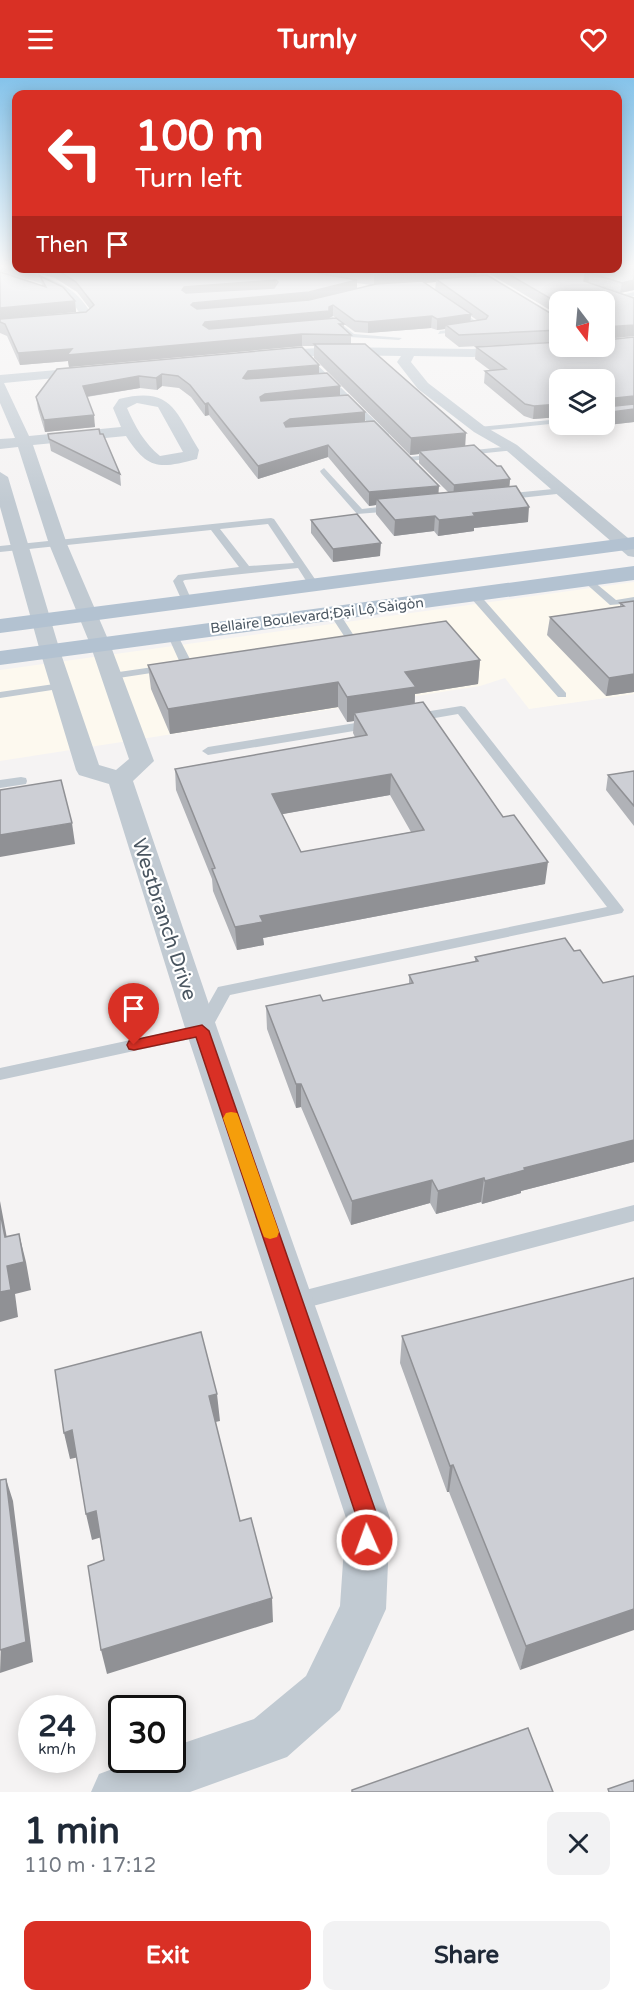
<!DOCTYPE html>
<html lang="en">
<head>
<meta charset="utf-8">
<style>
	:root { --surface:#fff; --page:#f2f2f3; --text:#1f2937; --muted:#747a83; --accent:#d93025 }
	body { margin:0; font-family:"Varela Round",sans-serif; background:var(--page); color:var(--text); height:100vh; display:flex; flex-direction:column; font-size:22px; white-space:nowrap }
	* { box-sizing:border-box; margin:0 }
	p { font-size:20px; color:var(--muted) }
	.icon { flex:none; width:33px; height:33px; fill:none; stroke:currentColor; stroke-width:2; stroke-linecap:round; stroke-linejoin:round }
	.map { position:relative; height:1714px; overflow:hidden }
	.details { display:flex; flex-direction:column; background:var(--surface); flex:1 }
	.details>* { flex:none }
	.banner { position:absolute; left:12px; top:12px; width:610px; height:183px; border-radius:12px; box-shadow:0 3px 15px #0003; background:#d93025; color:#fff; overflow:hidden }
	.needle { width:39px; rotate:164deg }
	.controls { position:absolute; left:549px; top:213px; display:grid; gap:12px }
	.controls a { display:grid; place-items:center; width:66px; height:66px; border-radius:12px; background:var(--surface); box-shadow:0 3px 15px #0003; font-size:30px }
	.speed { position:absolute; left:18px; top:1617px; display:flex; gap:12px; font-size:30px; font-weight:700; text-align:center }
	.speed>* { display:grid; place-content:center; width:78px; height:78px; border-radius:50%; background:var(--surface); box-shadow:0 3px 15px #0003; line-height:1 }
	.speed small { font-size:15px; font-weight:400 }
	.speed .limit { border:3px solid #111; border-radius:9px; background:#fff; color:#111 }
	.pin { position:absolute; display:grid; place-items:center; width:51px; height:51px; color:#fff; margin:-62px -26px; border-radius:50% 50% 50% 0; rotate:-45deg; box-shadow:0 0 6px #0007 }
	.pin .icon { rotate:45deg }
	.me { position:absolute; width:66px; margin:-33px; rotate:358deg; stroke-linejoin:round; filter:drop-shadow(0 0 4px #0008) }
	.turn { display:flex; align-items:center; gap:21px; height:126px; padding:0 24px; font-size:27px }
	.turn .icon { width:78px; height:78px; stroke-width:2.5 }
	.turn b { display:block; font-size:42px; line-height:51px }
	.then { display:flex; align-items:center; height:57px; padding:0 24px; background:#0003; gap:12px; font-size:22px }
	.round { display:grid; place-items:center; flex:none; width:63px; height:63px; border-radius:12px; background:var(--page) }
	.headline { display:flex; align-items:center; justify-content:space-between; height:102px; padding:0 24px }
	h1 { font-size:36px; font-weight:700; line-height:45px }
	.cta { display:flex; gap:12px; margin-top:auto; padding:12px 24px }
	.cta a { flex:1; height:69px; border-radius:12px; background:var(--accent); color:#fff; font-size:24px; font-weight:700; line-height:69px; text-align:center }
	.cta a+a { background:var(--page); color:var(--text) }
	header { display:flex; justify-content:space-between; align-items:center; height:78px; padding:0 24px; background:var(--accent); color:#fff; font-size:27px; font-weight:700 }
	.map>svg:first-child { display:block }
	.commercial { fill:#fdf9ef }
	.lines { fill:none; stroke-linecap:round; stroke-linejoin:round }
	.lane { fill:#c1cad2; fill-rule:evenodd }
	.street { fill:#c1cad2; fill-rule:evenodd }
	.primary { fill:#b3c2d1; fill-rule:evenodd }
	.wall { fill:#b0b2b7; fill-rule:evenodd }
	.shaded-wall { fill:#909195 }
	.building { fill:#cdcfd5; stroke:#909195; stroke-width:1.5; fill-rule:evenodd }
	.route { fill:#d93025; stroke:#8d1f18; stroke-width:1.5 }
	.slow { fill:#f59e0b }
	.labels { text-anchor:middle; stroke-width:4.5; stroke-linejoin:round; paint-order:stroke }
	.far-street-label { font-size:14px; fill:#4a5661; stroke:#fff }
	.near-street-label { font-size:20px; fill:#4a5661; stroke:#fff }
</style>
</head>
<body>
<header><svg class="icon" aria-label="menu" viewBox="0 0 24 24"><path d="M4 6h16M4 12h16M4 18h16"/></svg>Turnly<svg class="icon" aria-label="heart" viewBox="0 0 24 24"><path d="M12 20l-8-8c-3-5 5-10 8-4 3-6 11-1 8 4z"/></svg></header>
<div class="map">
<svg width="634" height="1714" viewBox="0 0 634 1714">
	<rect width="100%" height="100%" fill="#f5f3f3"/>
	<path class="commercial" d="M634,504V616L529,631L505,600L480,608L0,683V592Z"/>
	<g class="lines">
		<path class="lane" d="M495,190H523L473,196L470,194Z
			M634,214V218L616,221L613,219Z
			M315,228H319L354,256L402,260L399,262L350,259L315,230Z
			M454,228L484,249V251L438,256L440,253L476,249L452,231Z
			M303,277H307L389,356V360H383L303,279Z
			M560,341V345L479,353L475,351L479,349Z
			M512,368H515V372L409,383L405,381L409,379Z
			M324,390L362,431L395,427L399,430L395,433L357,436L321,395L320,393Z
			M563,410L566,411V415L502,422L498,419L502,416Z
			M271,440L274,441L319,507L318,509H310L298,490L185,502L183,503L192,523L183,525L173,503L178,497L239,489L211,452L0,474V468ZM268,446L294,485L249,488L220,451Z
			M587,498L616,522L634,519V525L610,527L583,503L582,501Z
			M470,515H478L566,615V619H558L470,519Z
			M334,532L338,533L358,564L357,566H349L348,564L329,535Z
			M172,553L177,556L193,587L191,589H183L181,587L167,556Z
			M167,587L173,590L171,592L112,601L106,598L112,595Z
			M61,605L65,606V610L0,620V614Z
			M461,628L465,629L622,829L624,832L622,835L230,917L208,957L0,1002V990L196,948L218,909L607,829L458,636L412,644L406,640L412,636Z
			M374,642L378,643V649L208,677L202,673L208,669Z
			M21,699L26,700L27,703L26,706L0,710V702Z
			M634,1127V1143L294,1233L287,1230L284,1224L287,1218L294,1215Z"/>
		<path class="street" d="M0,189C39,197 73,200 93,239L87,243L0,251V243L80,236C65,206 30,202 0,195Z
			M462,190H475L560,241V251Z
			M560,266V268H595L589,272L472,279L414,278L411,284L428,305L484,348L517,367L634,465V479L628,478L507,373L474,354L418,311L397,284L401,278L335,277L268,281L262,277L268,273L335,269L472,271Z
			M91,289L98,293L96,296L4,305L29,358L121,349L113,330L119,321C172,308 175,333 199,372L197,381C159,391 148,392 126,358L33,367L67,466L110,566L154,683L133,703L218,953L390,1440L386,1531L340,1632L287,1679L190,1714H91L99,1696L137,1682H172V1669L254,1641L306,1598L340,1528L346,1440L186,953L109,706L79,697L76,692L40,573L0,429V394L8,399L60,573L99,687L116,692L129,681L90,566L49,466L18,369L0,371V361L15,360L0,325V297ZM137,325L158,329L183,374L160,378C144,365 135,348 127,330Z"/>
		<path class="primary" d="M634,459V471L0,555V541Z
			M634,488V502L0,587V573Z"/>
	</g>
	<path class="wall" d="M634,185V212L620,215L634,220V258L604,261L560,224V238L490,196V190H618Z
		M32,190H476L477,198L560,241V264L459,269L445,258V251L437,252L431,250L368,255L355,254L344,246V250L351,257V266L465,368L510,401L509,408L528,444L474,450V453L438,458L434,453L394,458L376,436V427L369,428L328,379L258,401L209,337L205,338L191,319L179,310L162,308L157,312L140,310L87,319L95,349L45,354L38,331L36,319L57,291L319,295L340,308V318L365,344L439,415L448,414L419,385V376L410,377L314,280V268H302L69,289L68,283L20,287L7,258L0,255V241L86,234L90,231L77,214L55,200L34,194ZM436,204L435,212L425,205ZM357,205L364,206L370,207L357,211ZM333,238L336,240L329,241V240ZM471,238L477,242L470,243Z
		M40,198L75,223L76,234L0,241L42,207Z
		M634,259V344L573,351L569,346H604V302H560V339L533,341L524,338L484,305L485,293H491L475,281L476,269L560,264V268H604V261L606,262Z
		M48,356L120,396L121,408L51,373Z
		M311,442L380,478L333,484L311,455Z
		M634,523V614L606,618L547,557L550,539L620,529V525Z
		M480,582L478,606L415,616V625L545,806L263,860L264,867L237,872L213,813L212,801L176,712L175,691L355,659L353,655L354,643L347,644L338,629L170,656L151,611L148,587ZM390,717L411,754L301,774L282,736Z
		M634,693V748L606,712L608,697Z
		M574,873L603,905L634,898V1084L521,1113V1115L482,1126L481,1124L436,1136L430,1125L351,1147L301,1029L296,1030L267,951L266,928L323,923L409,906V897L475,884V879Z
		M634,1200L520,1592L449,1414H447L400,1285L402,1258Z"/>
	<path class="shaded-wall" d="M317,190H320V198L316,202V192Z
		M477,191L476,202L436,201V204L374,208V197Z
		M590,195L588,205L583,207L585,196Z
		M276,202V213L183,222L182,212L184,209Z
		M357,202V212L309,225L194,236L191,227L193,225Z
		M634,202V212L620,215L622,205Z
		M75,223L76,234L0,241V230Z
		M333,227V238L329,240V244L206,256L203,247L205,244L329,229Z
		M471,236L470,248L446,247L445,251L437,252V241Z
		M432,238L431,250L368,255V244Z
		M634,247V258L604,261L605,249Z
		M302,256V268L69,289L68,283L20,287L18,275L72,271Z
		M319,287V298L249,305L243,300L248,293Z
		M162,296V308L157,312L156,300Z
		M139,298L140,310L84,319L83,308Z
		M340,308V320L260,331V319L265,316Z
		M634,318V331L604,334V322L606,321Z
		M208,325L209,337L205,338V326Z
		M560,326V339L533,341L534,328Z
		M634,331V344L573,351L574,346H604V335Z
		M365,334V346L284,357V345L290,341Z
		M94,337L95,349L45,354L44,342Z
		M466,355L465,371L419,373V376L410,377L411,360Z
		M328,367V379L258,401V388Z
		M510,401L509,414L453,420L454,407Z
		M439,408L438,421H377L376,427L369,428V414Z
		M529,429L528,444L474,450V453L438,458L439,442L473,435Z
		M435,438L434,453L394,458L395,442Z
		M381,465L380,478L333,484V471Z
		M480,582L478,606L415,616L414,633L354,635V643L347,644V619L405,594Z
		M634,596V614L606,618L609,600Z
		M338,604V629L170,656L168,631Z
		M391,696L390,717L272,738V716Z
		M72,745L75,766L0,779V757Z
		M548,784L545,806L263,860L264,867L237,872L235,849L260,838Z
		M296,1006H301V1029L296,1030Z
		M634,1062V1084L521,1113V1115L482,1126L485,1103L524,1090Z
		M484,1100L481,1124L436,1136L438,1113Z
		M432,1102L430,1125L351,1147L352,1123Z
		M0,1123L12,1187L19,1156L26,1184L31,1212L15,1216L18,1239L0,1244V1214L7,1188L5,1159L0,1134Z
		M217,1316L220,1343L211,1345L209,1318Z
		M72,1352L79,1379L70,1381L64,1355Z
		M453,1387L449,1414H447L450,1388Z
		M6,1401L13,1423L33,1584L0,1595Z
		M96,1433L102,1459L92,1462L86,1436Z
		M272,1520L273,1544L107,1596L101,1572Z
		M634,1531V1552L520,1592L526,1568Z"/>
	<path class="building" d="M618,185H634V202L622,205L590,195L585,196L584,203L634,220V247L605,249L604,251V224H560V226L498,190H618Z
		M54,190H317L316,192L318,195L357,202L309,214L193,225L191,227L197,231L309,222L376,206L422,203L471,236L437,241L432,238L368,244L355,243L333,227L329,229V233L205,244L203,247L209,251L336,240L344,246H339L351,257L302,256L67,277L72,271L18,275L5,246L0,244V241L86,234L94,227L76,204ZM276,202L278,204L274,210L186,215L182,212L184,209Z
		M336,190H476L477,191L374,197Z
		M0,194L46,209L40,198L63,209L75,223L0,230Z
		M487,197L560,241V252L459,257L446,247L486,241L488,238L436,201Z
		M634,259V318L606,321L604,322V302H560V326L534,328L525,326L485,293L506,291L476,269L560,264V268H604V261L606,262Z
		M314,266H365L466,355L411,360Z
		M302,269L319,287L248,293L243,300L246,301L327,295L340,308L265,316L260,319L261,323L348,317L365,334L290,341L284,345L286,349L374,343L439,408L369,414L328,367L258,388L208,325L205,326L190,307L178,298L162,296L156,300L139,298L83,308L94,337L44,342L36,319L57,291Z
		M604,326L606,329L634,326V331L604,335Z
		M99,351L100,356H103L120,396L49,361L48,356Z
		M474,367L497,388H501L510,401L454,407L419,373Z
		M516,408L529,429L473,435L475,438L439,442L435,438L395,442L377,421Z
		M357,436L381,465L333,471L311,442Z
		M634,523V596L609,600L550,539L624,528L620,525Z
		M446,543L480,582L405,594L416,609L347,619L338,604L168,631L148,587Z
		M423,624L503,739L514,737L548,784L260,838L263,844L235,849L212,791L215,790L175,691L367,657L354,635ZM391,696L424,752L301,774L272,716Z
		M634,693V728L608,697Z
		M61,702L72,745L0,757V712Z
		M565,860L574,873L580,872L603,905L634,898V1062L524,1090L525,1092L485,1103L484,1100L438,1113L432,1102L352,1123L301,1006H296L266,928L320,917L323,923L413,905L409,897L478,883L475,879Z
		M0,1134L5,1159L19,1156L24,1184L7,1188L11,1212L0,1214Z
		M634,1200V1531L526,1568L453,1387L450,1388L402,1258Z
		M201,1254L217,1316L209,1318L240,1443L251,1440L272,1520L101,1572L88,1488L104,1482L96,1433L86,1436L72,1352L64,1355L55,1292Z
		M6,1401L26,1564L0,1572V1402Z
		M528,1650L553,1714H352V1712Z
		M634,1702V1714H609L608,1711Z"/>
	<linearGradient id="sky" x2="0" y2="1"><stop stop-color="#85c3ea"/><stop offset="0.44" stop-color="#fafafa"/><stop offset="1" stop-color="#fafafa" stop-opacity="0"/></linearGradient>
	<rect width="634" height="425" fill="url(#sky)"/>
	<path class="route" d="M202,947L209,953L378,1440L377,1462L374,1470L367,1473L359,1470L356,1462L357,1440L196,959L134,972L129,971L127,967L129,963L134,962Z"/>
	<path class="slow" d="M231,1034L237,1035L239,1040L279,1154L277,1159L270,1161L264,1159L262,1154L223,1040L226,1035Z"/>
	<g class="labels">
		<g class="far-street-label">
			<text transform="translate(317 537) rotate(-7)" y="5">Bellaire Boulevard;Đại Lộ Sàigòn</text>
		</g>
		<g class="near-street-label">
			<text transform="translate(165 841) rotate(72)" y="7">Westbranch Drive</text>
		</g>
	</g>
</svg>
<div class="controls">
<a><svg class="needle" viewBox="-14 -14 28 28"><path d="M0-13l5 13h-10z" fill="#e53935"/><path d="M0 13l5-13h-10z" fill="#747a83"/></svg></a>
<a><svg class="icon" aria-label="layers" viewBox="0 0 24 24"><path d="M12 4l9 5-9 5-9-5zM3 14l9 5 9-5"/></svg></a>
</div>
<div class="speed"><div>24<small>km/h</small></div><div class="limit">30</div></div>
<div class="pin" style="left:134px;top:967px;background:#d93025"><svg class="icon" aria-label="arrive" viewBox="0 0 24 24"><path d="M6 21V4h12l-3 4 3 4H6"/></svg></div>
<svg class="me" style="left:367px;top:1462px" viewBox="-20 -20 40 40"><circle r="17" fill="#d93025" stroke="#fff" stroke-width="3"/><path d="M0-11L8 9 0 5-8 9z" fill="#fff"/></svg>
<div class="banner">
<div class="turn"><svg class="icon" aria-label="left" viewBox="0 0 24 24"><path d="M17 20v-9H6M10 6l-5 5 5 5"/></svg><div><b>100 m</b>Turn left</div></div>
<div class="then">Then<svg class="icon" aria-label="arrive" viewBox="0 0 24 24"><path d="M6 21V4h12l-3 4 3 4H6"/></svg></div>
</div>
</div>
<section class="details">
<div class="headline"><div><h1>1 min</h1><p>110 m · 17:12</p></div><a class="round"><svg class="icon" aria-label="close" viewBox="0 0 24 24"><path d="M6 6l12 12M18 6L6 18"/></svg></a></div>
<div class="cta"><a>Exit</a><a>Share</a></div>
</section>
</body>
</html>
